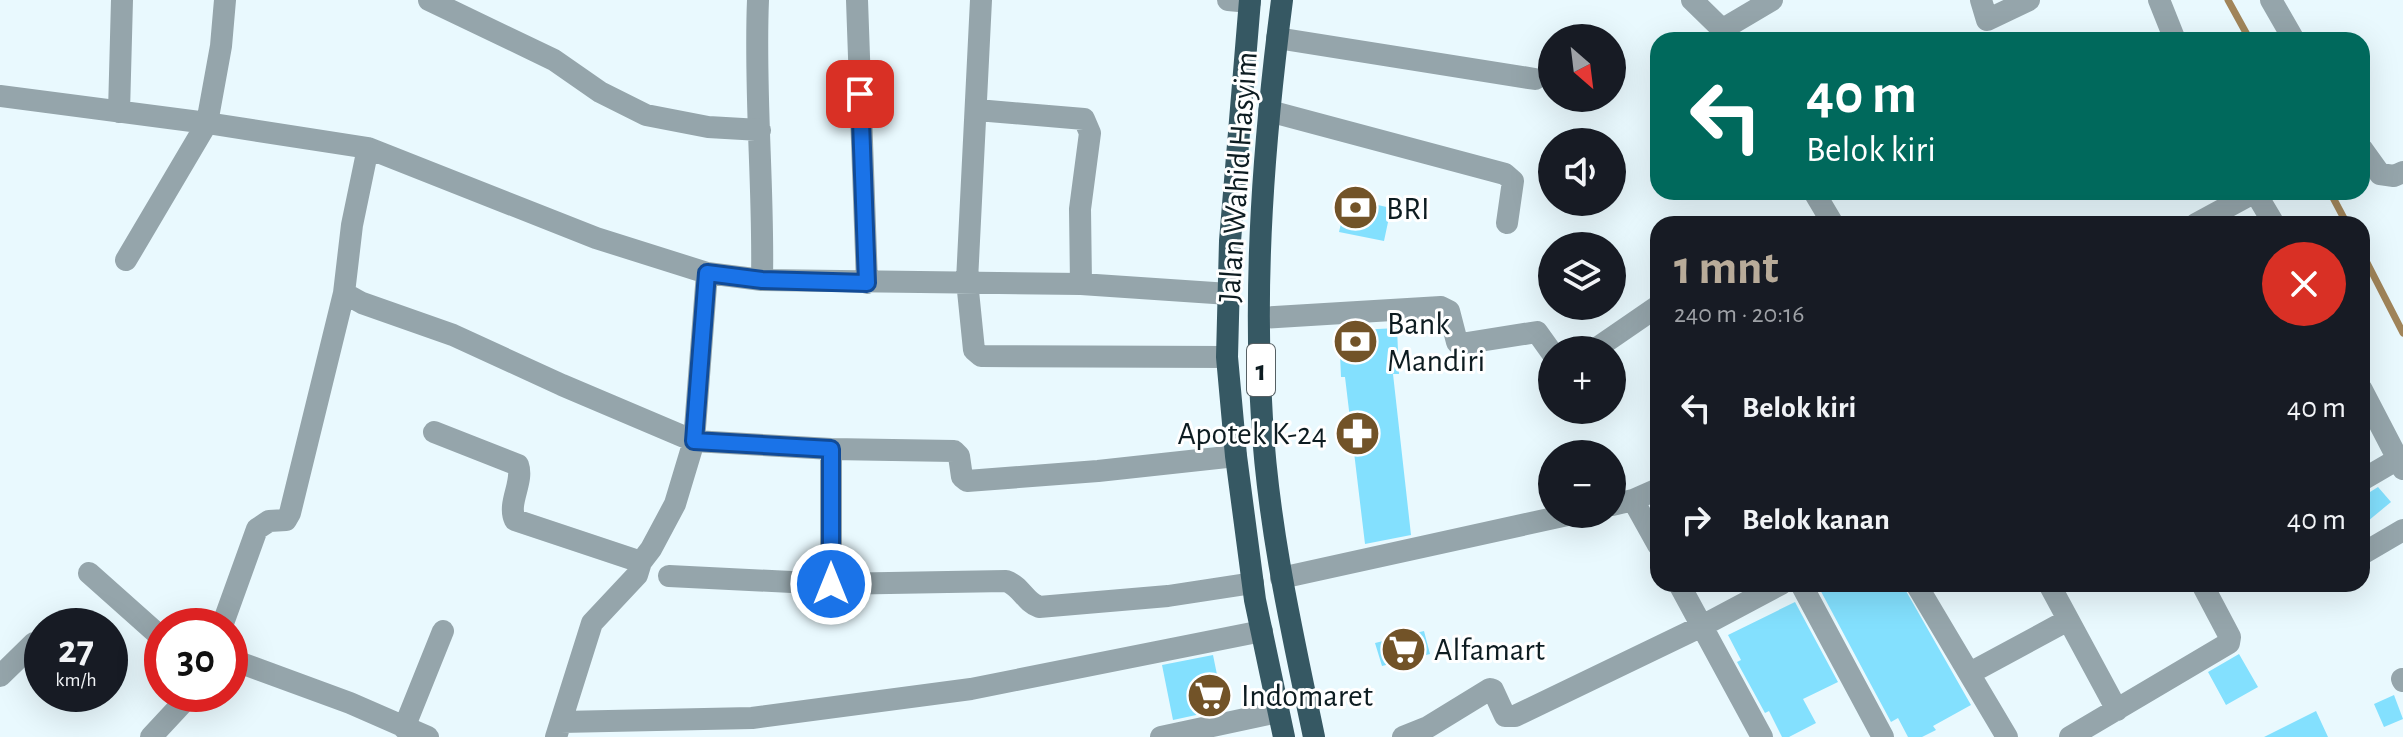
<!DOCTYPE html>
<html lang="id">
<head>
<meta charset="utf-8">
<style>
	:root { --surface:#171b24; --page:#242831; --text:#f1f3f6; --muted:#9ea1a6; --accent:#b8ab99 }
	body { margin:0; font-family:"Alegreya Sans",sans-serif; background:var(--page); color:var(--text); height:100vh; display:flex; flex-direction:column; font-size:30px; white-space:nowrap }
	* { box-sizing:border-box; margin:0 }
	p { font-size:26px; color:var(--muted) }
	.icon { flex:none; width:44px; height:44px; fill:none; stroke:currentColor; stroke-width:2; stroke-linecap:round; stroke-linejoin:round }
	.map { position:relative; flex:1; overflow:hidden }
	.panel { position:absolute; left:1650px; top:216px; width:720px; height:376px; display:flex; flex-direction:column; background:var(--surface); border-radius:24px; box-shadow:0 8px 32px #0002 }
	.panel>* { flex:none }
	.hud { position:absolute; left:1650px; top:32px; width:720px; height:168px; border-radius:24px; box-shadow:0 8px 32px #0002; background:#00695c; color:#fff; overflow:hidden }
	.needle { width:52px; rotate:152deg }
	.tools { position:absolute; left:1538px; top:24px; display:grid; gap:16px }
	.tools a { display:grid; place-items:center; width:88px; height:88px; border-radius:50%; background:var(--surface); box-shadow:0 8px 32px #0002; font-size:40px }
	.speed { position:absolute; left:24px; top:608px; display:flex; gap:16px; font-size:40px; font-weight:700; text-align:center }
	.speed>* { display:grid; place-content:center; width:104px; height:104px; border-radius:50%; background:var(--surface); box-shadow:0 8px 32px #0002; line-height:1 }
	.speed small { font-size:20px; font-weight:400 }
	.speed .limit { border:12px solid #d22; background:#fff; color:#111 }
	.pin { position:absolute; display:grid; place-items:center; width:68px; height:68px; color:#fff; margin:-34px; border-radius:16px; box-shadow:0 4px 12px #0006 }
	.me { position:absolute; width:88px; margin:-44px; rotate:0deg; stroke-linejoin:round; filter:drop-shadow(0 0 6px #0008) }
	.turn { display:flex; align-items:center; gap:28px; height:168px; padding:0 24px; font-size:36px }
	.turn .icon { width:104px; height:104px; stroke-width:2.5 }
	.turn b { display:block; font-size:56px; line-height:68px }
	.round { display:grid; place-items:center; flex:none; width:84px; height:84px; border-radius:42px; background:var(--page) }
	.overview { display:flex; align-items:center; justify-content:space-between; height:136px; padding:0 24px }
	h1 { font-size:48px; font-weight:600; line-height:60px; color:var(--accent) }
	ul { padding:0; list-style:none }
	li { display:flex; align-items:center; gap:24px; height:112px; padding:0 24px }
	li div { flex:1 }
	li b { display:block; font-size:30px }
	li em { font-style:normal }
	.map>svg:first-child { display:block }
	.lines { fill:none; stroke-linecap:round; stroke-linejoin:round }
	.stream { stroke:#a1855a; stroke-width:7 }
	.building { fill:#83e0fe }
	.minor { stroke:#95a5ab; stroke-width:22 }
	.trunk { stroke:#365863; stroke-width:22 }
	.route-casing { stroke:#114b97; stroke-width:20 }
	.route { stroke:#1a73e8; stroke-width:14 }
	.labels { text-anchor:middle; stroke-width:6; stroke-linejoin:round; paint-order:stroke }
	.shield { fill:#fff; stroke:#566064; stroke-width:2 }
	.shield-label { font-size:30px; font-weight:bold; fill:#0d1c21 }
	.street-label { font-size:32px; fill:#0d1c21; stroke:#fff }
	.poi-label { font-size:32px; fill:#0d1c21; stroke:#fff; text-anchor:start }
</style>
</head>
<body>
<div class="map">
<svg width="2403" height="737" viewBox="0 0 2403 737">
	<rect width="100%" height="100%" fill="#e9f9fe"/>
	<g class="lines">
		<path class="stream" d="M2228,0L2250,40
			M2330,192L2347,224
			M2362,253L2403,333"/>
	</g>
	<path class="building" d="M1347,198L1391,208L1384,241L1339,232Z
		M1397,328L1399,374H1393L1411,535L1365,544L1345,377H1341L1339,331Z
		M2378,487L2391,502L2362,526V497Z
		M1817,584H1902L1971,705L1933,726L1936,730L1922,737H1908L1898,718L1891,722Z
		M1795,602L1838,682L1803,699L1816,723L1789,737H1782L1769,711L1765,713L1737,662L1741,660L1728,635Z
		M1424,631L1430,654L1382,666L1375,643Z
		M2239,654L2258,687L2226,705L2208,672Z
		M1213,655L1224,709L1173,720L1162,665Z
		M2394,695L2403,719L2384,727L2374,704Z
		M2316,711L2328,737H2264Z"/>
	<g class="lines">
		<path class="minor" d="M429,0L554,60L600,92L646,115L708,127L760,130
			M758,0C754,94 764,187 762,280
			M857,0L867,283
			M981,0L967,281L974,350L981,356L1227,357
			M1228,0L1250,2
			M1692,0L1733,40
			M1981,0L1987,20L2029,0
			M2159,0L2175,40
			M2271,0L2294,40
			M1723,29L1772,0
			M1277,38L1535,79
			M0,96L207,123L368,148L596,238L707,273L762,280L1081,284L1229,294
			M977,110L1084,119L1090,133L1080,209L1081,284
			M1269,111L1505,174L1513,181L1507,223
			M119,112L122,0
			M2362,149L2380,174L2394,176L2403,172
			M1814,192L1833,224
			M2255,192L2274,224
			M2196,224L2255,192
			M126,260L207,123L221,46L225,0
			M344,293L362,303L453,335L562,385L694,441L831,449L954,451L959,456L962,477L967,481L1098,471L1236,456
			M1260,318L1441,307L1449,311L1457,342L1467,343L1537,332L1552,353
			M1594,350L1658,306
			M2362,390L2403,469
			M434,432L518,465C524,482 507,503 515,520L641,562
			M831,449V584
			M2362,480L2398,459
			M1633,500L1658,545
			M1612,505L1633,500L1658,489
			M2362,554L2403,530
			M89,573L162,638
			M669,576L831,584L1006,581C1021,586 1025,602 1039,607L1168,596L1253,583
			M1281,578L1572,514
			M1679,584L1762,737
			M1801,584L1883,737
			M1916,584L2007,737
			M2049,584L2117,710
			M222,626L257,529L269,521L286,520L290,513L344,293L352,225L368,148
			M230,659L350,703L428,737
			M1970,673L2068,620
			M0,676L34,643
			M2402,679L2403,681
			M561,722L752,718L971,689L1262,631
			M404,728L443,631
			M151,737L191,694
			M556,737L592,623L637,575L641,562L651,549L675,504L694,441L707,273
			M1161,737L1278,712
			M1403,737L1428,727L1490,689L1493,690L1505,716H1515L1702,626L1781,584
			M2070,737L2229,643L2230,637L2202,584"/>
		<path class="trunk" d="M1250,0L1230,241L1227,357L1236,456L1255,600L1284,737
			M1282,0C1264,139 1253,279 1262,419C1268,526 1292,632 1314,737"/>
	</g>
	<g class="lines">
		<defs>
			<path id="route" d="M831,584V449L694,441L707,273L762,280L867,283L860,94"/>
		</defs>
		<use href="#route" class="route-casing"/>
		<use href="#route" class="route"/>
	</g>
	<defs>
		<symbol id="bank-disc" viewBox="-11 -11 22 22"><circle r="9.5" fill="#725328" stroke="#fff"/><path d="M-6-4H6V4H-6ZM0-2.3a2.3 2.3 0 1 0 0 4.6a2.3 2.3 0 1 0 0-4.6Z" fill="#fff"/></symbol>
		<symbol id="pharmacy-disc" viewBox="-11 -11 22 22"><circle r="9.5" fill="#725328" stroke="#fff"/><path d="M-2-6h4v4h4v4h-4v4h-4v-4h-4v-4h4Z" fill="#fff"/></symbol>
		<symbol id="supermarket-disc" viewBox="-11 -11 22 22"><circle r="9.5" fill="#725328" stroke="#fff"/><path d="M-6-5.5h2.5l.6 2H6L4.5 2H-2.5L-4.4-4H-6ZM-1.5 3.2a1.3 1.3 0 1 0 .1 0ZM3 3.2a1.3 1.3 0 1 0 .1 0Z" fill="#fff"/></symbol>
	</defs>
	<g fill-rule="evenodd">
		<use href="#bank-disc" x="1330" y="182" width="51" height="51"/>
		<use href="#bank-disc" x="1330" y="316" width="51" height="51"/>
		<use href="#pharmacy-disc" x="1332" y="408" width="51" height="51"/>
		<use href="#supermarket-disc" x="1378" y="624" width="51" height="51"/>
		<use href="#supermarket-disc" x="1184" y="670" width="51" height="51"/>
	</g>
	<g class="labels">
		<rect class="shield" x="1247" y="344" width="28" height="52" rx="6"/>
		<g class="shield-label">
			<text x="1261" y="380">1</text>
		</g>
		<g class="street-label">
			<text transform="translate(1237 177) rotate(-86)" y="11">Jalan Wahid Hasyim</text>
		</g>
		<g class="poi-label">
			<text x="1386" y="219">BRI</text>
			<text x="1387" y="334">Bank<tspan x="1387" dy="37">Mandiri</tspan></text>
			<text x="1327" y="444" text-anchor="end">Apotek K-24</text>
			<text x="1434" y="660">Alfamart</text>
			<text x="1241" y="706">Indomaret</text>
		</g>
	</g>
</svg>
<div class="tools">
<a><svg class="needle" viewBox="-14 -14 28 28"><path d="M0-13l5 13h-10z" fill="#e53935"/><path d="M0 13l5-13h-10z" fill="#9ea1a6"/></svg></a>
<a><svg class="icon" aria-label="sound" viewBox="0 0 24 24"><path d="M4 9h4l5-4v14l-5-4H4zM17 9q2 3 0 6"/></svg></a>
<a><svg class="icon" aria-label="layers" viewBox="0 0 24 24"><path d="M12 4l9 5-9 5-9-5zM3 14l9 5 9-5"/></svg></a>
<a>+</a>
<a>−</a>
</div>
<div class="speed"><div>27<small>km/h</small></div><div class="limit">30</div></div>
<div class="pin" style="left:860px;top:94px;background:#d93025"><svg class="icon" aria-label="arrive" viewBox="0 0 24 24"><path d="M6 21V4h12l-3 4 3 4H6"/></svg></div>
<svg class="me" style="left:831px;top:584px" viewBox="-20 -20 40 40"><circle r="17" fill="#1a73e8" stroke="#fff" stroke-width="3"/><path d="M0-11L8 9 0 5-8 9z" fill="#fff"/></svg>
<div class="hud">
<div class="turn"><svg class="icon" aria-label="left" viewBox="0 0 24 24"><path d="M17 20v-9H6M10 6l-5 5 5 5"/></svg><div><b>40 m</b>Belok kiri</div></div>
</div>
<section class="panel">
<div class="overview"><div><h1>1 mnt</h1><p>240 m · 20:16</p></div><a class="round" style="background:#d93025;color:#fff"><svg class="icon" aria-label="close" viewBox="0 0 24 24"><path d="M6 6l12 12M18 6L6 18"/></svg></a></div>
<ul>
<li><svg class="icon" aria-label="left" viewBox="0 0 24 24"><path d="M17 20v-9H6M10 6l-5 5 5 5"/></svg><div><b>Belok kiri</b></div><em>40 m</em></li>
<li><svg class="icon" aria-label="right" viewBox="0 0 24 24"><path d="M7 20v-9h11M14 6l5 5-5 5"/></svg><div><b>Belok kanan</b></div><em>40 m</em></li>
</ul>
</section>
</div>
</body>
</html>
